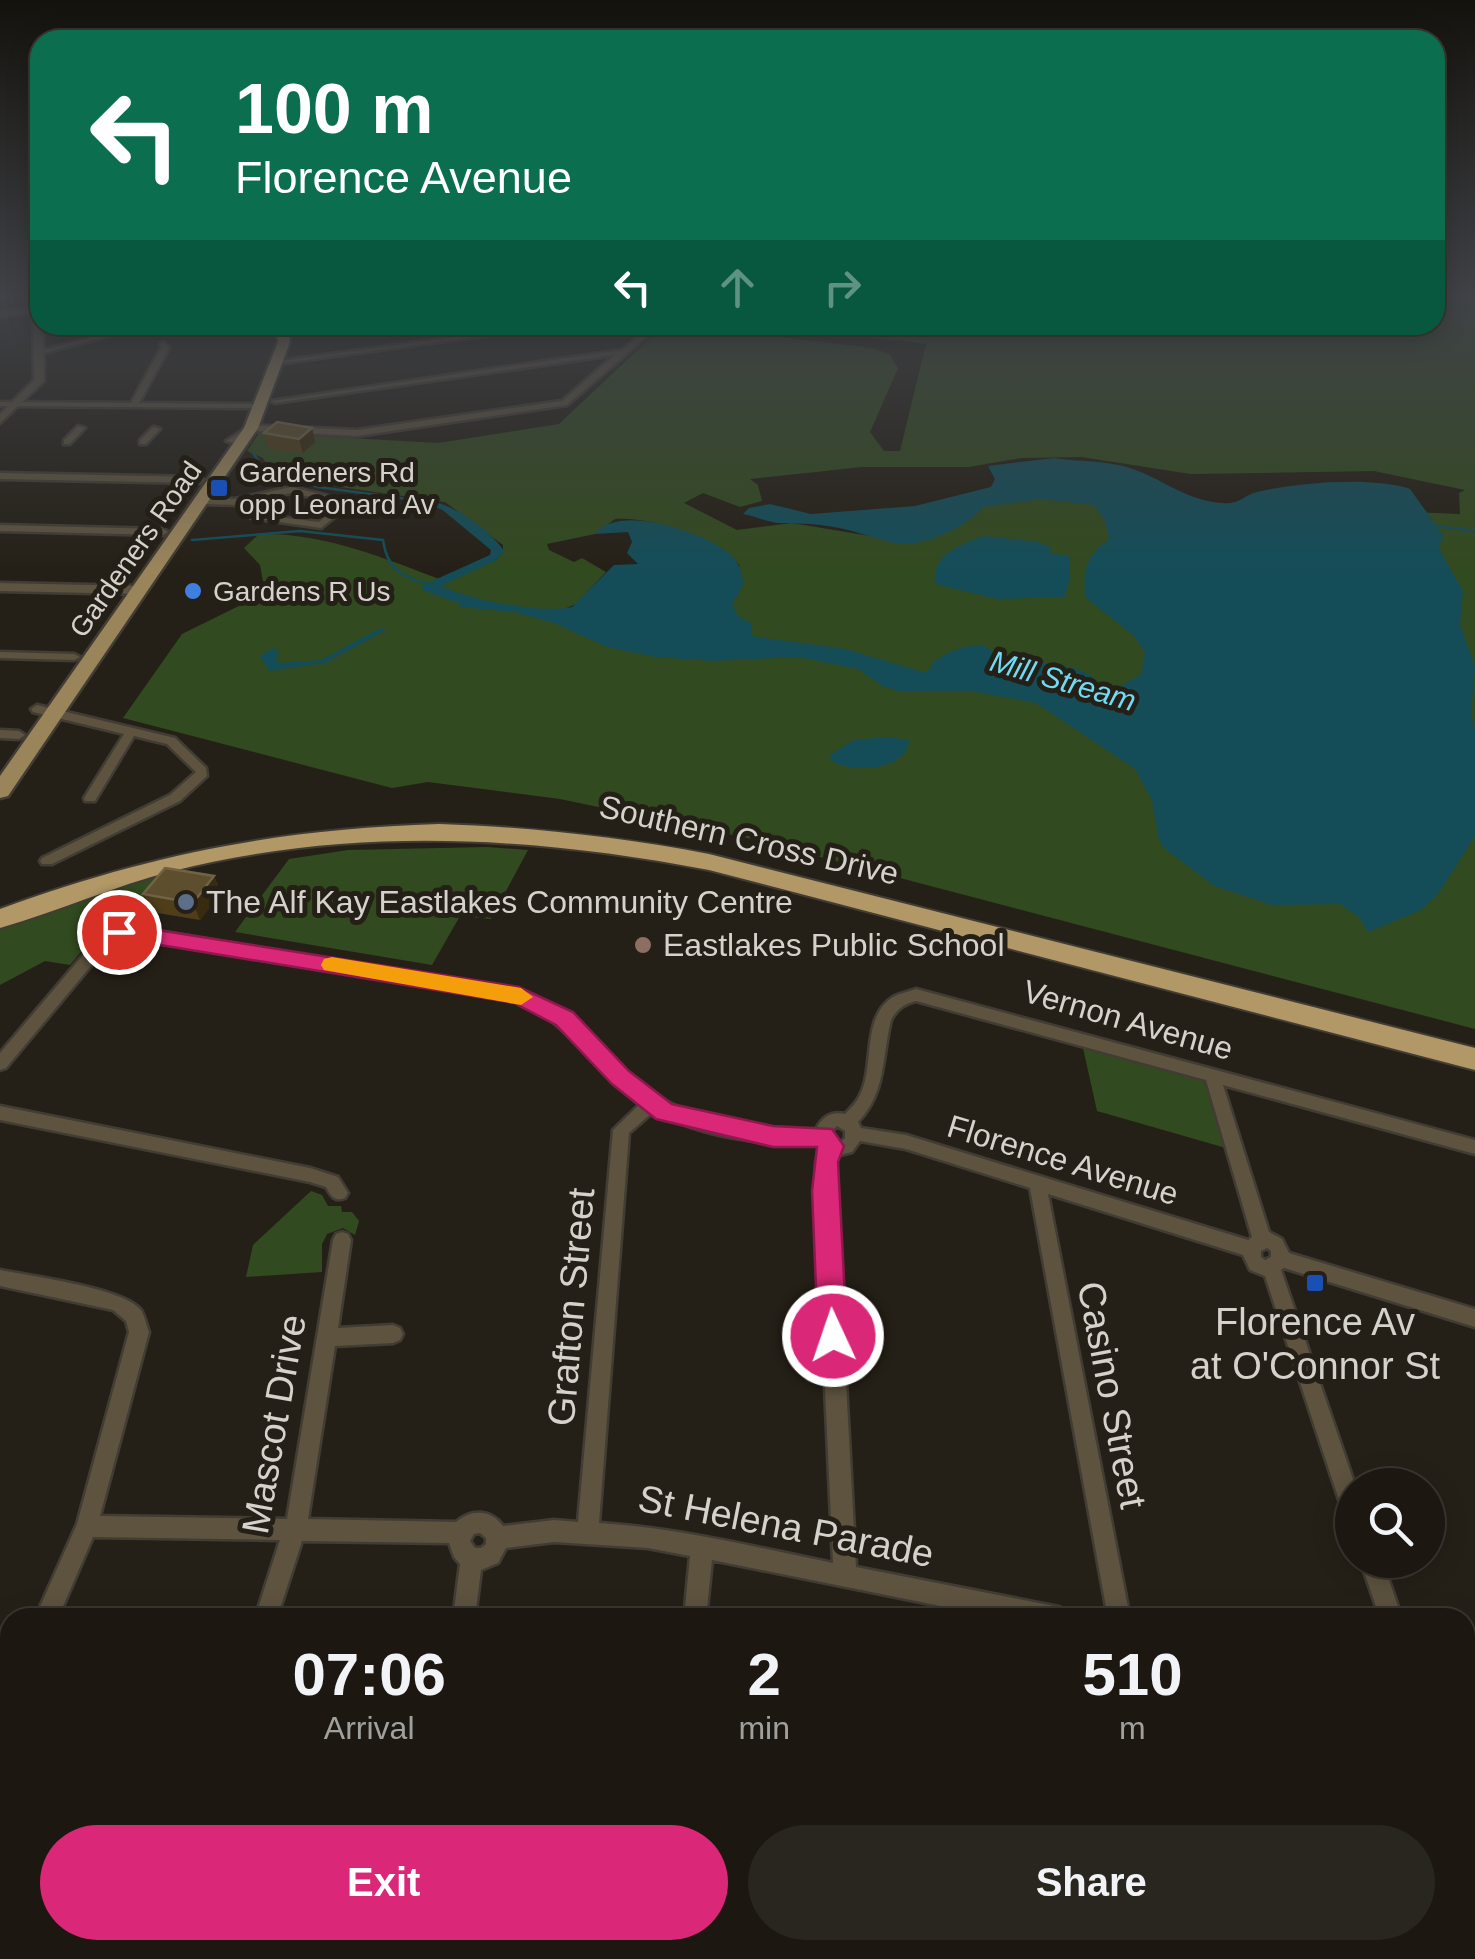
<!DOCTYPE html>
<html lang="en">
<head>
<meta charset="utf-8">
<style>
	:root { --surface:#1c1811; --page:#29251f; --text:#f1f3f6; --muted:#a0a09f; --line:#3a3731; --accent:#db2777 }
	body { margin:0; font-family:Helvetica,sans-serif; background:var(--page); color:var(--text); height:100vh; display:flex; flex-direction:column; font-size:38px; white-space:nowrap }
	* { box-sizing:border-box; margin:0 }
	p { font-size:32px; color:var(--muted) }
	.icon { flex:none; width:55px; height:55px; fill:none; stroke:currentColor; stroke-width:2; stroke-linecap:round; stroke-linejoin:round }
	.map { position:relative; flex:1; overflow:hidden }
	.drawer { position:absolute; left:0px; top:1608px; width:1475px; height:352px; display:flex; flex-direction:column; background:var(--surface); border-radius:30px 30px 0 0; box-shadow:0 5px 25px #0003,0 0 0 2px var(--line) }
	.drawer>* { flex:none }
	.hud { position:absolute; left:30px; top:30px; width:1415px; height:305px; border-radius:30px; box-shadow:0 5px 25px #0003,0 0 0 2px var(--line); background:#0b6e4f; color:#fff; overflow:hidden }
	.buttons { position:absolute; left:1335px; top:1468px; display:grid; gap:20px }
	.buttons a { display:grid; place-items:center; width:110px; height:110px; border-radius:50%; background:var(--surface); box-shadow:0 5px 25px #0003,0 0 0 2px var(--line); font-size:50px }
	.pin { position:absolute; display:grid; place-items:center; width:85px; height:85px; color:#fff; margin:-42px; border:5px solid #fff; border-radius:50%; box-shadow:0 2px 10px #0007 }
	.me { position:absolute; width:110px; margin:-55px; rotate:357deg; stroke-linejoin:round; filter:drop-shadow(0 0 8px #0008) }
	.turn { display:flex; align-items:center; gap:35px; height:210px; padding:0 40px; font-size:45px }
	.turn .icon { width:130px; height:130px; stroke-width:2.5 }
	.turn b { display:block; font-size:70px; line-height:85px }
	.lanes { display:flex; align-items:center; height:95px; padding:0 40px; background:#0003; justify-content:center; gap:50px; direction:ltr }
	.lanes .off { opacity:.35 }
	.eta { display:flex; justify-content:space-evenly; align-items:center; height:170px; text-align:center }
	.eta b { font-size:60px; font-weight:800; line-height:70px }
	.action { display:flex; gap:20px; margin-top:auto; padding:20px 40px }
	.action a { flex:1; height:115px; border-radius:60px; background:var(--accent); color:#fff; font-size:40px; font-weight:800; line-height:115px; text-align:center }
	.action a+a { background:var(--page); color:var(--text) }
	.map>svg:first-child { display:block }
	.green { fill:#324a1f; fill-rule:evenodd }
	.water { fill:#144d58 }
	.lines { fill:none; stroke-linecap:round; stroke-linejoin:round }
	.stream { stroke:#144d58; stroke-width:2.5 }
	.minor-casing { stroke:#413c34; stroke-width:5 }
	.tertiary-casing { stroke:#413c34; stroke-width:5 }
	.primary-casing { stroke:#413c34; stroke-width:5 }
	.motorway-casing { stroke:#413c34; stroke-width:4 }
	.minor { fill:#5d533f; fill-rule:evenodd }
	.tertiary { fill:#5d533f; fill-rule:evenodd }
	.primary { fill:#9a855b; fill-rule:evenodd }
	.motorway { fill:#b19866; fill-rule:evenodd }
	.wall { fill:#4f3e19 }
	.shaded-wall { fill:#382b10 }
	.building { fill:#5d4e2d; stroke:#706346; stroke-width:2.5 }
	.route { fill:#db2777; stroke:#8e194d; stroke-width:2.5 }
	.slow { fill:#f59e0b }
	.transit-dot { fill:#1a4fb4; stroke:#252017; stroke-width:4 }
	.shop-dot { fill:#3f7fe0; stroke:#252017; stroke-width:4 }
	.service-dot { fill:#5c6f8a; stroke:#252017; stroke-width:4 }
	.education-dot { fill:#8d6e63; stroke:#252017; stroke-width:4 }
	.labels { text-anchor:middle; stroke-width:10; stroke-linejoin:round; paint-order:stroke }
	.far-poi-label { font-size:28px; fill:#d5d2cc; stroke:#252017; text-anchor:start }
	.far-street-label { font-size:28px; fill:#d5d2cc; stroke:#252017 }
	.far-water-label { font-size:30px; font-style:italic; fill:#70dbf3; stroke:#252017 }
	.street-label { font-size:32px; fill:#d5d2cc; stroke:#252017 }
	.poi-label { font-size:32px; fill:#d5d2cc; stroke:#252017; text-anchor:start }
	.near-street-label { font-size:38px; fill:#d5d2cc; stroke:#252017 }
	.near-poi-label { font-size:38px; fill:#d5d2cc; stroke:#252017 }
</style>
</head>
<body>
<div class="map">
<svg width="1475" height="1959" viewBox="0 0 1475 1959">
	<rect width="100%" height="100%" fill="#252017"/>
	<path class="green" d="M1435,296H1475V1029L752,839L560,799L428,782L392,788L123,718L182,634L265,593L260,565L244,548L259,534C327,533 383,558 447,582L497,559L503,551V545L445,502L319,484L270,470L263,458L247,451L259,433L438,443L559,424L661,328L677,325L872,348L889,354L898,368L870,432L884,451H900L926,344L763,325H1435ZM1081,457L1191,474L1374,471L1465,490L1459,493L1460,514L1030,496L973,504L882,538L792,523L737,530L684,503L703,493L740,507L762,501L758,485L750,479L862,467H969L1021,458ZM615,519C651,516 717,538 740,566L562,610L576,604L606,572L582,558L574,562L549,550L547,544L595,534Z
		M487,847L528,850L491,919L460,916L432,965L235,932L289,859L348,850Z
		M159,876L128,918L105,924L70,965L45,961L0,985V927L77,898Z
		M1083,1048L1203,1078L1226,1148L1097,1111Z
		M311,1191L322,1195L328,1206H341L342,1212H352L359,1221L355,1235L343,1228L327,1234L322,1244V1272L246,1277L253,1245Z"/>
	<path class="water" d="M1054,458C1079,462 1106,460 1130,468C1163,479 1187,501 1222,503C1239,505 1244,495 1257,492C1297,483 1370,476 1410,489L1443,535L1439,549L1463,591L1460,625L1475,666L1471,713L1475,731V836L1438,894L1421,910L1368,932L1360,918L1340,904L1272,905L1214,886L1165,849L1159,840L1152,800L1135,769L1036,703L971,691L902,692L882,686L858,669L798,657L713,661L655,657L607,647L554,623L514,612L460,607L461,604L424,591L421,586L490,555L491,550L433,502C455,505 493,533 504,551L497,559L441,586C470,600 542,614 572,607L614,565L638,564L627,553L632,542L628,532L595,534C619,502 706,533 731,555C740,563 741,573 744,584L732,604L738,616L752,624L751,634L757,637L846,649L919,671H928C937,653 962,646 981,645C990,647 992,654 1001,657C1031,665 1085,658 1103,689H1116L1141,674L1145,652L1134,636L1085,597C1083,568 1086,557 1109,539L1105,520L1094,505L1041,499L983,507C968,527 919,549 894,543C871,537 850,529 827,526C811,523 796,524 780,523C769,523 755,516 743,514L749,508L770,504L811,514L915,506L991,487L995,479L988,466Z
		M984,536L1039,542L1051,548L1050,554L1070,555V578L1065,597L997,599L935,584C931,554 961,544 984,536Z
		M380,628L386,630L325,663L269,671L260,656L273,648L279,652L276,660L281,663L321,660Z
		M887,737L909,740C909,771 847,775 830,759L831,754L854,740Z"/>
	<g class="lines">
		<path class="stream" d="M253,453L266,472L318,487L422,501L444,509
			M1435,526L1475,531
			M192,540L300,531L383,540C387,570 403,577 430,585
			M453,578L494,560"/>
		<defs>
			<path id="minor" d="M139,325H152L40,354L36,352Z
				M281,325H304L282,329L278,327Z
				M542,325H563L277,364L273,362Z
				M652,325H660L567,405L357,436L253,431L233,443L226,441L251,425L357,430L562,401L615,355L275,403L271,401L622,350Z
				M164,342L169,348L139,403L252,404L256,406L255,408L0,406V402L131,403L161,348L160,344Z
				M78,426L85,428L70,444H64V440Z
				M153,427L160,429L146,444H140V440Z
				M0,473L199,477L204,480L199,483L0,479Z
				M291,487L353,502L321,528L251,518L241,505L202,504L197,501L202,498L235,499ZM291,493L341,503L319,522L257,514L248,501Z
				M0,525L163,529L168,532L163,535L0,531Z
				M0,652L74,654L80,657L74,660L0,658Z
				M37,705L175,738L206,768L207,776L180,801L52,864H42L40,861L42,858L170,795L196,772L167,744L134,736L95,801H85L84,798L124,734L33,712L31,709Z
				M0,730L19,731L25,735L19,739L0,738Z
				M128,926L524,992C571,1010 592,1042 627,1074C679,1121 748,1132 816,1129C822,1117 831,1111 845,1114C851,1108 857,1102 860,1095C875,1066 861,1017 893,997C900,993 908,992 916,989L1475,1140V1154L1223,1085L1269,1232L1282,1239L1289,1253L1475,1309V1327L1284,1268L1281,1270L1355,1485H1352V1517L1345,1513L1341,1506L1265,1276L1250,1270L1243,1255L1048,1194L1130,1618H1108L1030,1188L906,1149L860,1141L852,1152L836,1156L834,1162L856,1567L1059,1607L1067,1610L1070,1618H1000L712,1560L706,1618H684L690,1556L648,1548L554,1542L506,1548L498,1563L481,1570L475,1618H453L460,1564L454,1557L449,1543L302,1541L277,1618H255L280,1540L93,1537L58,1618H35L77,1524L129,1332L126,1321L113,1310L0,1286V1270C30,1276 122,1288 140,1309C145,1315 146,1325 149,1332L100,1516L287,1519L333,1240L336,1234L342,1232L348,1234L351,1240L338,1328L393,1325L400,1328L403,1334L400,1340L393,1343L335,1346L308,1519L456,1522C471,1509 491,1509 503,1526L554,1520L578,1522L613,1130L641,1103C595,1073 570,1022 517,1001L129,936L110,943L6,1068L0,1070V1053L100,935ZM916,1001L1206,1080L1252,1237L1248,1240L906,1135L861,1128L858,1122C886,1093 882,1057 891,1020C897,1009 904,1004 916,1001ZM654,1111C704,1138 762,1145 818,1143L822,1148L816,1162V1191L833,1563C755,1547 679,1528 599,1523L629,1133ZM837,1126L845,1131V1138L841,1142L833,1137V1130ZM1267,1248L1271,1251V1257L1265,1260L1261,1257V1251ZM480,1533L486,1538V1544L481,1548H475L470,1541L474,1534Z
				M0,1106L310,1168L338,1177L348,1193L345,1198C334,1202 331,1196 326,1187L310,1182L0,1120Z
				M1360,1560H1382L1402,1618H1380Z
				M10,1683V1721L8,1724L0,1728V1690L2,1687Z
				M1465,1710L1475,1712V1736L1465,1734Z
				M134,1950H160L157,1959H131Z
				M393,1950H419L418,1959H392Z
				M665,1950H691V1959H665Z
				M1064,1950H1090L1091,1959H1065Z
				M1330,1950H1356L1358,1959H1332Z"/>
			<path id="tertiary" d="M30,308L40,310V325H43L44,381L0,423V414L34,380L33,313L0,317V311Z
				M0,583L139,586L146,590L139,594L0,591Z"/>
			<path id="primary" d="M275,325H287L290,342L258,428L8,796L0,798V776L244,428L278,342Z"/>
			<path id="motorway" d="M439,824C531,827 619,837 709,854L1475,1048V1070L709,870C531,836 351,826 173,871C114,886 59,911 0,928V909C150,854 279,829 439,824Z"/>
		</defs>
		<use href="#minor" class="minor-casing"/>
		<use href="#tertiary" class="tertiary-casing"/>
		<use href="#primary" class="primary-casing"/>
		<use href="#motorway" class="motorway-casing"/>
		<use href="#minor" class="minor"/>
		<use href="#tertiary" class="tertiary"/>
		<use href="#primary" class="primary"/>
		<use href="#motorway" class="motorway"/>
	</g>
	<path class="wall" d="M312,428L315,442L303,453L268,448L264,433Z
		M214,876L221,893L200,920L151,912L143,894Z"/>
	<path class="shaded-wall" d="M312,428L315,442L303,453L299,439Z
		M214,876L221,893L200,920L193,903Z"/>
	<path class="building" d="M277,422L312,428L299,439L264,433Z
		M165,868L214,876L193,903L143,894Z"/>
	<linearGradient id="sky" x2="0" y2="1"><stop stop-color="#14120d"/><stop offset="0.52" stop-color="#404247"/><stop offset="1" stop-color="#404247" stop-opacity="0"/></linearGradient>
	<rect width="1475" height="570" fill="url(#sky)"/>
	<path class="route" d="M119,924L519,987L573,1012L629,1071L672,1104L773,1126L832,1129L844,1146L838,1162L847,1336L843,1346L833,1350L822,1346L818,1336L812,1191L817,1147H773L656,1119L612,1084L556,1025L514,1003L112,937L108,932L112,926Z"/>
	<path class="slow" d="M332,957L521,988L533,997L521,1005L324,970L321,965L324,959Z"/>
	<g class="transit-dot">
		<rect x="209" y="478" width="20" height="20" rx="5"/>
		<rect x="1305" y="1273" width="20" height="20" rx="5"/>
	</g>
	<circle class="shop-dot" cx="193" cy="591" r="10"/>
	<circle class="service-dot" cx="186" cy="902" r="10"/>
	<circle class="education-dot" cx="643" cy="945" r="10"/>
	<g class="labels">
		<g class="far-poi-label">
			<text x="239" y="482">Gardeners Rd<tspan x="239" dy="32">opp Leonard Av</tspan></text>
			<text x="213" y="601">Gardens R Us</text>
		</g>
		<g class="far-street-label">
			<text transform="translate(135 549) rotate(-55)" y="10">Gardeners Road</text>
		</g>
		<g class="far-water-label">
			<text transform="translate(1063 681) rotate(16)" y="10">Mill Stream</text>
		</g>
		<g class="street-label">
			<text transform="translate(749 840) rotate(13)" y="11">Southern Cross Drive</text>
			<text transform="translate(1128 1020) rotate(16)" y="11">Vernon Avenue</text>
			<text transform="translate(1063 1160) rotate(17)" y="11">Florence Avenue</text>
		</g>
		<g class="poi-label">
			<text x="206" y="913">The Alf Kay Eastlakes Community Centre</text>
			<text x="663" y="956">Eastlakes Public School</text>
		</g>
		<g class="near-street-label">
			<text transform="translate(571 1307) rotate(-85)" y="13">Grafton Street</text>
			<text transform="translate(1112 1395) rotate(79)" y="13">Casino Street</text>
			<text transform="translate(274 1424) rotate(-80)" y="13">Mascot Drive</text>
			<text transform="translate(786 1526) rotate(11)" y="13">St Helena Parade</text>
		</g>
		<g class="near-poi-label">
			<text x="1315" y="1335">Florence Av<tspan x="1315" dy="44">at O'Connor St</tspan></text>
		</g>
	</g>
</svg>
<div class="buttons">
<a><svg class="icon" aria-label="search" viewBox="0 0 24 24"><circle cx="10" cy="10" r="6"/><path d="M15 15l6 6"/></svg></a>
</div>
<div class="pin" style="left:119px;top:932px;background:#d93025"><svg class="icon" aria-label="arrive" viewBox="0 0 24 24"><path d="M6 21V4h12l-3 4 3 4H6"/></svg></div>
<svg class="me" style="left:833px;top:1336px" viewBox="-20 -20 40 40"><circle r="17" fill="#db2777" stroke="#fff" stroke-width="3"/><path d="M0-11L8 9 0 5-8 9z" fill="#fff"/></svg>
<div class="hud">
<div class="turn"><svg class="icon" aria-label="left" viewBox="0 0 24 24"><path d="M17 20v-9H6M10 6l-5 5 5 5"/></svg><div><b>100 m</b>Florence Avenue</div></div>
<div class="lanes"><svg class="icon" aria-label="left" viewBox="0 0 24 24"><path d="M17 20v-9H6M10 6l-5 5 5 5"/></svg><svg class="icon off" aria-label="ahead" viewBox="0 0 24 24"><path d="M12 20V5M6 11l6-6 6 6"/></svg><svg class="icon off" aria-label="right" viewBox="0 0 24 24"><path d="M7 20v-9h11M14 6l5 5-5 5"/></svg></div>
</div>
<section class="drawer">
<div class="eta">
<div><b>07:06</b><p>Arrival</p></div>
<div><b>2</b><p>min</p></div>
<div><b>510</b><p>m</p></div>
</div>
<div class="action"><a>Exit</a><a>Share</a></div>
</section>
</div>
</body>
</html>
